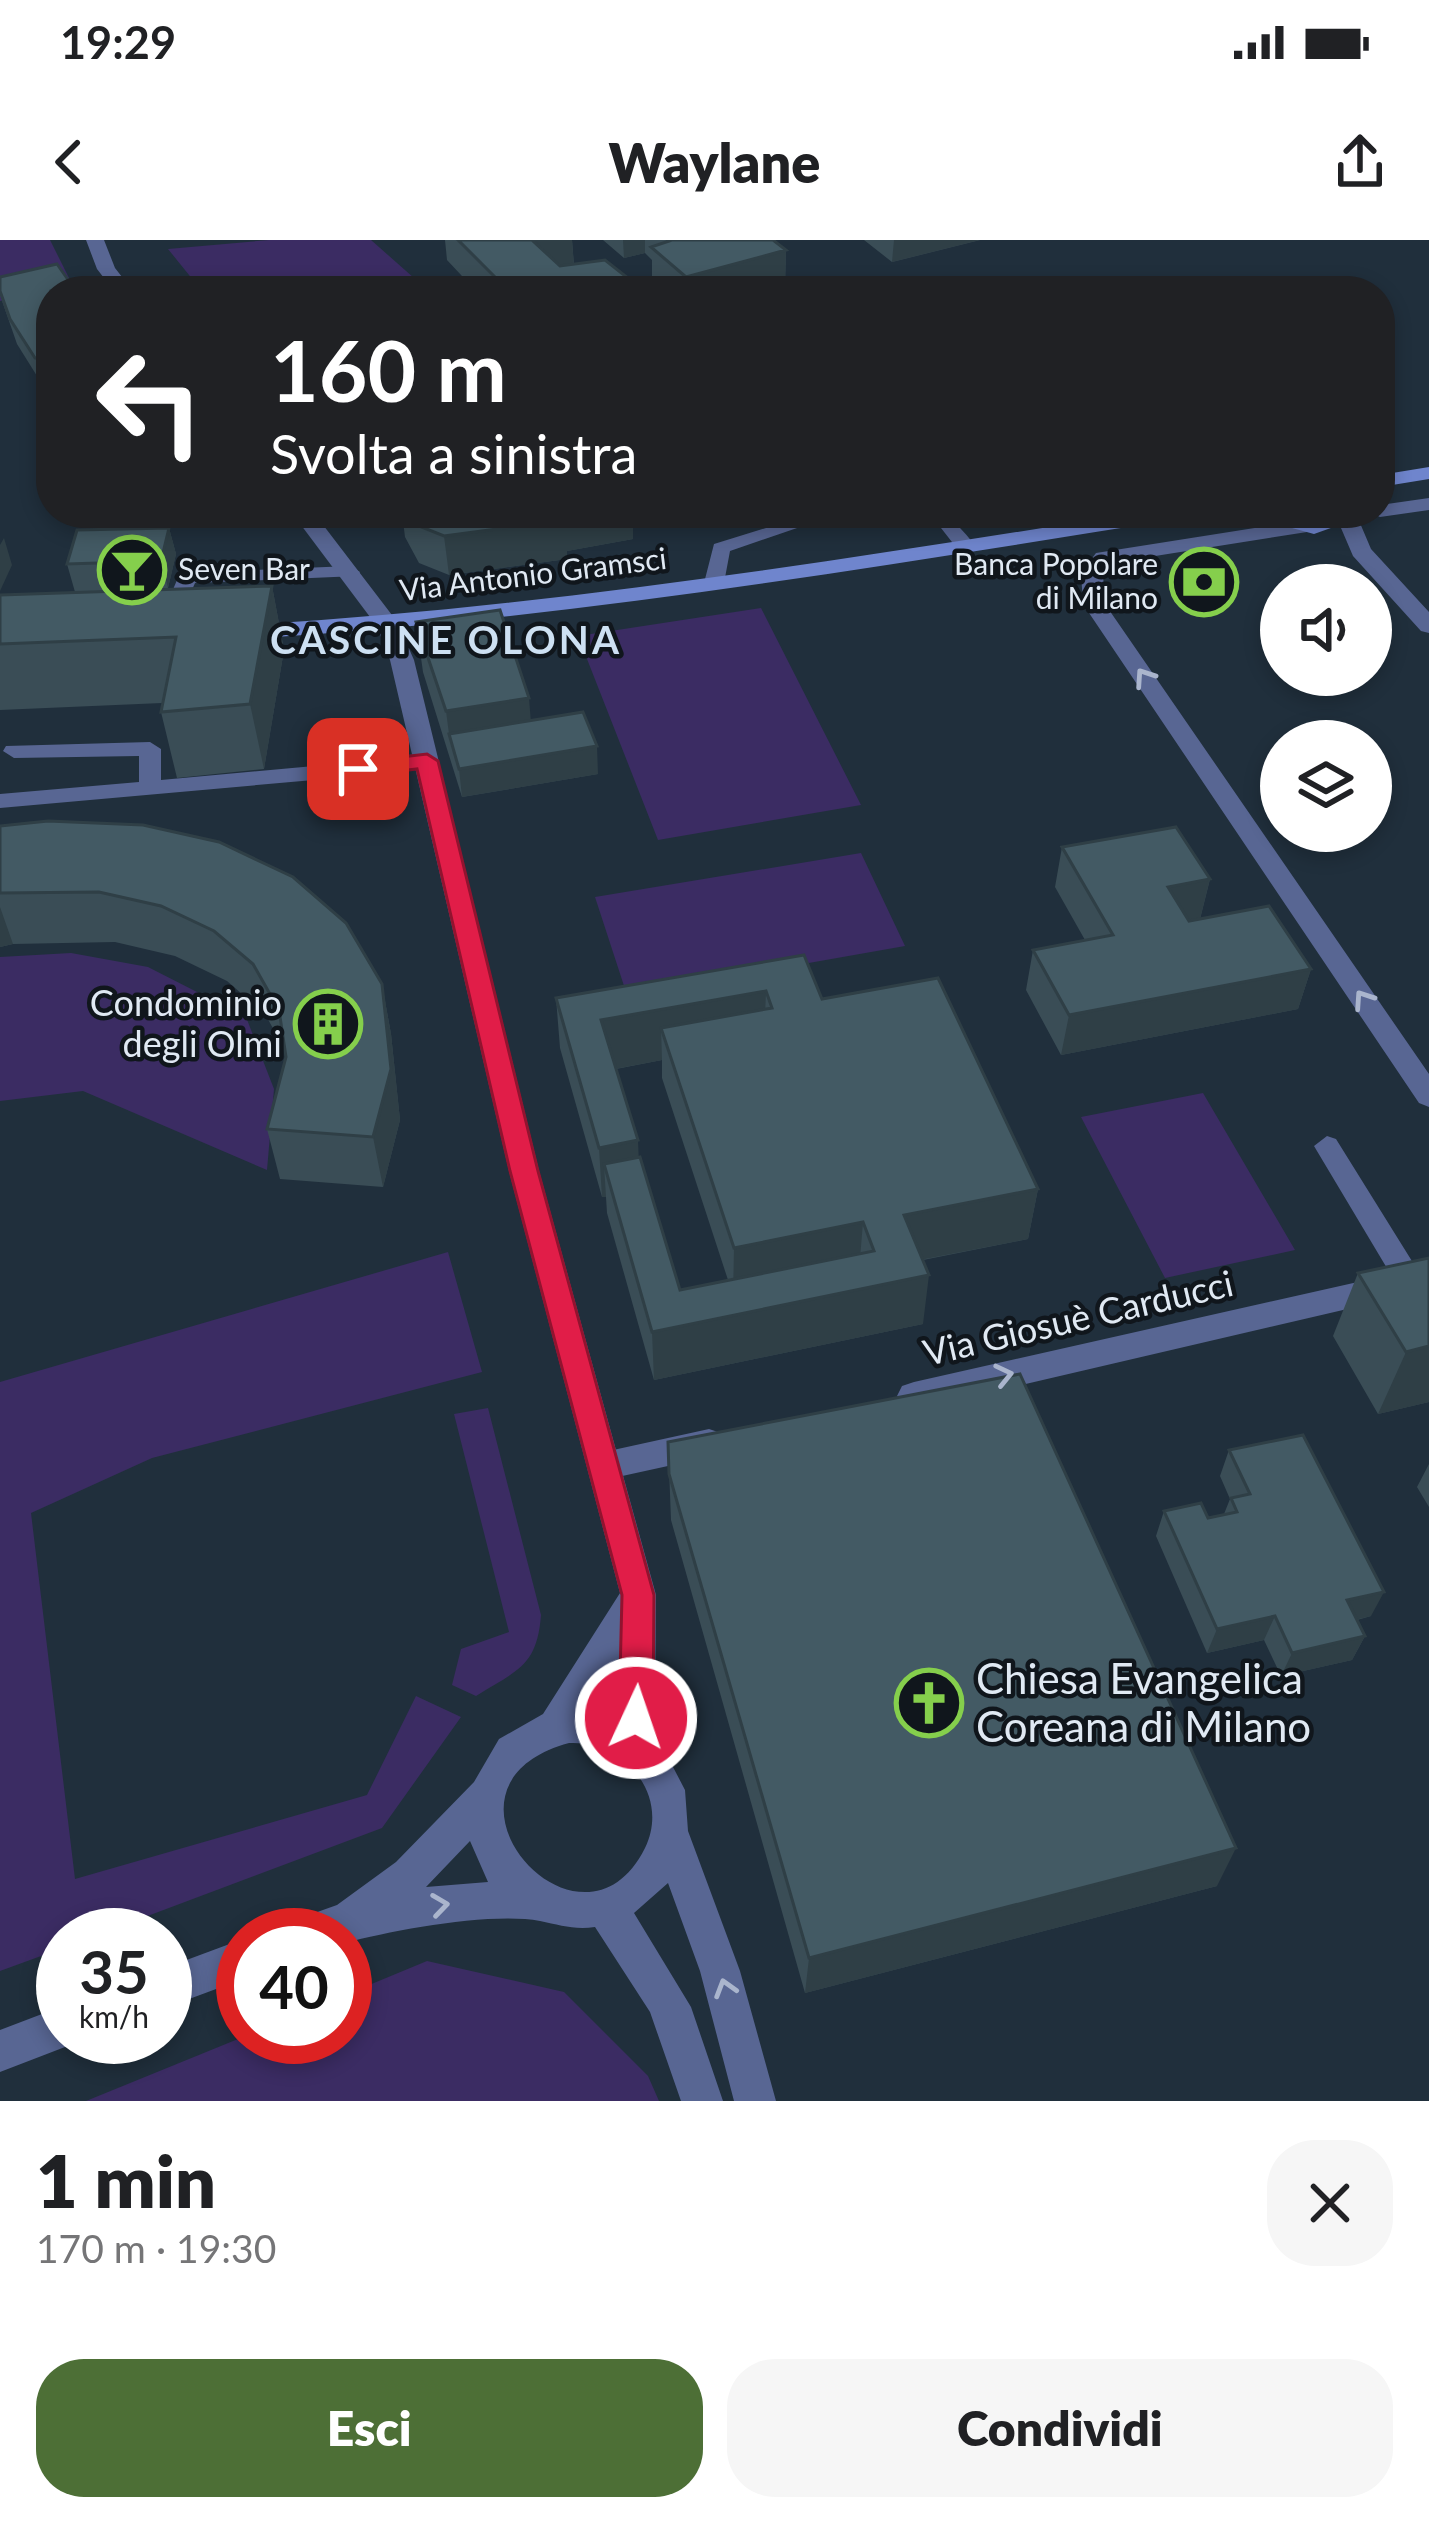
<!DOCTYPE html>
<html lang="it">
<head>
<meta charset="utf-8">
<style>
	:root { --surface:#fff; --page:#f6f6f6; --text:#202124; --muted:#757577; --accent:#4d6f36 }
	body { margin:0; font-family:Lato,sans-serif; background:var(--page); color:var(--text); height:100vh; display:flex; flex-direction:column; font-size:45px; white-space:nowrap }
	* { box-sizing:border-box; margin:0 }
	p { font-size:39px; color:var(--muted) }
	.icon { flex:none; width:66px; height:66px; fill:none; stroke:currentColor; stroke-width:2; stroke-linecap:round; stroke-linejoin:round }
	.map { position:relative; height:1861px; overflow:hidden }
	.sheet { display:flex; flex-direction:column; background:var(--surface); flex:1 }
	.sheet>* { flex:none }
	.hud { position:absolute; left:36px; top:36px; width:1359px; height:252px; border-radius:48px; box-shadow:0 6px 18px #0003; background:#202124; color:#fff; overflow:hidden }
	.fabs { position:absolute; left:1260px; top:324px; display:grid; gap:24px }
	.fabs a { display:grid; place-items:center; width:132px; height:132px; border-radius:50%; background:var(--surface); box-shadow:0 6px 18px #0003; font-size:60px }
	.speed { position:absolute; left:36px; top:1668px; display:flex; gap:24px; font-size:60px; font-weight:700; text-align:center }
	.speed>* { display:grid; place-content:center; width:156px; height:156px; border-radius:50%; background:var(--surface); box-shadow:0 6px 18px #0003; line-height:1 }
	.speed small { font-size:30px; font-weight:400 }
	.speed .limit { border:18px solid #d22; background:#fff; color:#111 }
	.pin { position:absolute; display:grid; place-items:center; width:102px; height:102px; color:#fff; margin:-51px; border-radius:24px; box-shadow:0 6px 18px #0006 }
	.me { position:absolute; width:132px; margin:-66px; rotate:3deg; stroke-linejoin:round; filter:drop-shadow(0 0 9px #0008) }
	.turn { display:flex; align-items:center; gap:42px; height:252px; padding:0 36px; font-size:54px }
	.turn .icon { width:156px; height:156px; stroke-width:2.5 }
	.turn b { display:block; font-size:84px; line-height:102px }
	.round { display:grid; place-items:center; flex:none; width:126px; height:126px; border-radius:48px; background:var(--page) }
	.summary { display:flex; align-items:center; justify-content:space-between; height:204px; padding:0 36px }
	h1 { font-size:72px; font-weight:800; line-height:90px }
	.primary-button { display:flex; gap:24px; margin-top:auto; padding:24px 36px }
	.primary-button a { flex:1; height:138px; border-radius:48px; background:var(--accent); color:#fff; font-size:48px; font-weight:800; line-height:138px; text-align:center }
	.primary-button a+a { background:var(--page); color:var(--text) }
	.status { display:flex; justify-content:space-between; align-items:center; height:84px; padding:0 60px; background:var(--surface); direction:ltr }
	.status svg { height:33px; fill:currentColor }
	header { display:flex; justify-content:space-between; align-items:center; height:156px; padding:0 36px; background:var(--surface); font-size:54px; font-weight:800 }
	.map>svg:first-child { display:block }
	.green { fill:#3b2c63 }
	.lines { fill:none; stroke-linecap:round; stroke-linejoin:round }
	.service { fill:#586693; fill-rule:evenodd }
	.minor { fill:#586693; fill-rule:evenodd }
	.tertiary { fill:#586693; fill-rule:evenodd }
	.secondary { fill:#6f85cd; fill-rule:evenodd }
	.wall { fill:#3a4d56; fill-rule:evenodd }
	.shaded-wall { fill:#2f3f46 }
	.building { fill:#435a64; stroke:#2f3f46; stroke-width:3 }
	.oneway { stroke:#aab5cd }
	.route { fill:#e11d48; stroke:#92132f; stroke-width:3 }
	.labels { text-anchor:middle; stroke-width:9; stroke-linejoin:round; paint-order:stroke }
	.far-poi-label { font-size:30px; fill:#e0e9f3; stroke:#10161c; text-anchor:end }
	.far-street-label { font-size:30px; fill:#e0e9f3; stroke:#10161c }
	.poi-label { font-size:36px; fill:#e0e9f3; stroke:#10161c; text-anchor:end }
	.street-label { font-size:36px; fill:#e0e9f3; stroke:#10161c }
	.far-district-label { font-size:39px; font-weight:bold; letter-spacing:3px; fill:#cde0f2; stroke:#10161c }
	.near-poi-label { font-size:42px; fill:#e0e9f3; stroke:#10161c; text-anchor:start }
</style>
</head>
<body>
<div class="status"><b>19:29</b><svg viewBox="0 0 49 12"><path d="M0 12V9h3v3zM5 12V6h3v6zM10 12V3h3v9zM15 12V0h3v12zM26 1h20v11H26zM47 4h2v5h-2z"/></svg></div>
<header><svg class="icon" aria-label="back" viewBox="0 0 24 24"><path d="M15 5l-7 7 7 7"/></svg>Waylane<svg class="icon" aria-label="share" viewBox="0 0 24 24"><path d="M12 15V3M7 8l5-5 5 5M5 13v7h14v-7"/></svg></header>
<div class="map">
<svg width="1429" height="1861" viewBox="0 0 1429 1861">
	<rect width="100%" height="100%" fill="#202f3c"/>
	<path class="green" d="M0,0H50L72,44L0,61Z
		M269,0H371L414,38L347,51H202L168,9Z
		M761,368L861,565L658,600L578,396Z
		M861,613L905,706L627,755L595,657Z
		M71,713L148,727L246,777L274,849L267,930L83,851L0,861V717Z
		M1203,853L1295,1010L1165,1038L1081,877Z
		M448,1012L482,1132L152,1218L31,1273L75,1639L367,1555L416,1456L461,1477L382,1588L97,1695H63V1708L0,1731V1142Z
		M488,1168L541,1375C537,1427 517,1430 476,1456L452,1445L461,1409L509,1392L454,1174Z
		M427,1721L564,1752L648,1836L659,1861H86L243,1797H345V1755Z"/>
	<g class="lines">
		<path class="service" d="M772,273H792L800,287L730,311L724,343L721,347H707L704,343L714,304L779,284Z
			M916,273C948,273 957,282 976,307L959,311L941,288Z
			M350,326L360,332L357,336L195,343L177,384H163L160,380L180,333Z
			M150,502L161,509V540L325,525L336,532L325,539L0,568V554L139,542V516L14,518L3,511L6,506Z
			M1327,896L1336,899L1420,1034L1424,1042L1420,1050H1400L1314,906Z"/>
		<path class="minor" d="M86,0H104L115,28L133,51H114L97,29Z
			M1429,258V270L1380,277L1371,273H1380V265Z
			M292,273H314L395,379V389H379Z
			M1341,276H1357L1371,309L1429,372V393L1421,391L1353,316L1338,281Z
			M1299,281L1307,282V292L1111,323L1103,334L1105,364L1429,834V867L1419,863L1083,364L1081,333L1096,313Z
			M427,513L436,516V526L325,540L313,532L325,524Z
			M1429,1026V1050L914,1170L902,1166L897,1156L902,1146L914,1142Z
			M709,1189L721,1193L726,1203L721,1213L709,1217L604,1240L592,1236L587,1226L592,1216L604,1212Z"/>
		<path class="tertiary" d="M387,377L398,384L414,420L539,931L656,1355L655,1477L661,1504L685,1550L688,1591L740,1731L776,1861H734L700,1731L668,1643L634,1673L691,1767L723,1861H681L650,1772L595,1687C574,1690 560,1685 540,1681C491,1672 394,1690 345,1703V1695H286L292,1681L337,1665L396,1622L474,1542L499,1499L543,1474L620,1353L509,931L390,420L376,384ZM619,1423L617,1476L592,1468ZM569,1503C623,1500 671,1554 645,1608C581,1737 411,1546 569,1503ZM470,1601L488,1642L426,1647Z
			M243,1699V1739L165,1768V1728Z
			M63,1766V1797H80L78,1802L0,1832V1790Z"/>
		<path class="secondary" d="M1429,227V239L1380,247V235Z
			M1137,273H1189L1178,279C868,328 557,381 244,399L233,392L244,385C544,368 841,320 1137,273Z
			M1237,273H1276L1313,281L1340,273H1373L1314,294Z"/>
	</g>
	<path class="wall" d="M445,0H572L574,25L638,51H476L447,20Z
		M603,0H773L786,10L785,46L768,51H661L652,43V20L645,13L624,18Z
		M864,0H980L892,22Z
		M0,37L51,51V145L42,144L17,104L0,55Z
		M402,273H633V299L567,311V319L449,335L419,323L405,297Z
		M819,273H863V277L824,281Z
		M169,288L176,314L168,348L75,352L67,324Z
		M272,346L284,410L264,529L177,538L161,472L162,463L0,470V355Z
		M416,382L531,480L598,534L462,557L423,432Z
		M0,586L382,744L391,794L400,880L383,947L280,939L267,889L286,817L285,810L265,774L227,741L175,716L115,702L13,704L0,707Z
		M1062,607L1210,639L1200,679L1311,729L1298,769L1061,815L1026,750L1033,710L1085,700L1055,647Z
		M804,715L822,759L1038,949L1028,999L923,1020V1084L654,1140L607,973L606,957H602L560,808L556,758ZM662,820V838L728,1040L680,1050L638,918V900L616,829Z
		M1429,1018V1162L1378,1174L1333,1096L1358,1033Z
		M668,1202L1217,1646L805,1753L671,1280Z
		M1229,1210L1371,1376L1357,1380L1365,1396L1352,1420L1281,1436L1264,1400L1207,1413L1156,1296L1164,1271L1208,1278L1224,1274L1230,1259L1220,1236Z
		M1429,1224V1267L1417,1247Z"/>
	<path class="shaded-wall" d="M537,0H572L574,27L535,37L533,1Z
		M623,0H645V13L624,18Z
		M894,0H980L892,22Z
		M786,10L785,46L768,51H686V37Z
		M638,46V51H613Z
		M564,273H633V299L567,311V319L449,335L444,296Z
		M671,273H724L671,281Z
		M169,288L176,314L168,348L161,321Z
		M4,298L12,325L0,351V305Z
		M272,346L284,410L264,529L250,464Z
		M529,458L533,508L449,494L446,471Z
		M597,506L598,534L462,557L459,529Z
		M1210,639L1200,679L1159,687L1168,647Z
		M0,667L13,704L0,707Z
		M1311,729L1298,769L1061,815L1069,775Z
		M382,744L391,794L400,880L383,947L373,897Z
		M766,751L764,802L661,788L662,820L604,831L601,780Z
		M638,900L640,950L604,924L606,957H602L599,908Z
		M1038,949L1028,999L899,1024L904,975Z
		M863,982L859,1031L733,1057L734,1008Z
		M929,1035L923,1084L654,1140L652,1092Z
		M1429,1106V1162L1378,1174L1406,1112Z
		M1384,1352L1371,1376L1335,1385L1347,1360Z
		M1275,1376L1264,1400L1207,1413L1217,1389Z
		M1365,1396L1352,1420L1281,1436L1292,1413Z
		M1236,1608L1217,1646L805,1753L809,1718Z"/>
	<path class="building" d="M458,0H537L533,1L560,26L605,20L638,46L613,51H509Z
		M668,0H773L786,10L686,37L651,7L669,1Z
		M57,24L76,51H51V121L35,118L10,79L0,51V37Z
		M408,273H564L565,280L444,296L414,284Z
		M169,288L161,321L67,324L77,290Z
		M272,346L250,464L161,472L176,397L0,404V355Z
		M500,370L529,458L446,471L416,382Z
		M583,472L597,506L459,529L449,494Z
		M48,581L143,585L219,602L293,637L346,683L382,744L391,829L373,897L267,889L286,817L279,770L253,724L214,691L161,666L99,652L0,653V586Z
		M1176,587L1210,639L1168,647L1189,681L1269,666L1311,729L1069,775L1033,710L1113,695L1062,607Z
		M804,715L822,759L938,738L1038,949L904,975L929,1035L652,1092L604,924L640,917L680,1050L874,1011L863,982L734,1008L661,788L772,768L766,751L601,780L638,900L599,908L556,758Z
		M1429,1018V1106L1406,1112L1358,1033Z
		M1020,1134L1236,1608L809,1718L669,1234L668,1202Z
		M1303,1195L1384,1352L1347,1360L1365,1396L1292,1413L1275,1376L1217,1389L1164,1271L1201,1263L1208,1278L1237,1272L1231,1258L1250,1254L1229,1210Z"/>
	<defs><path id="oneway-chevron" d="M-2-3.5L2.5 0L-2 3.5" fill="none" stroke-width="1.6" stroke-linecap="round" stroke-linejoin="round" transform="scale(3)"/></defs>
	<g class="oneway">
		<use href="#oneway-chevron" transform="translate(1144 437) rotate(-124)"/>
		<use href="#oneway-chevron" transform="translate(1363 759) rotate(-124)"/>
		<use href="#oneway-chevron" transform="translate(1004 1135) rotate(-13)"/>
		<use href="#oneway-chevron" transform="translate(440 1665) rotate(-8)"/>
		<use href="#oneway-chevron" transform="translate(725 1748) rotate(-107)"/>
	</g>
	<path class="route" d="M427,514L438,521L538,931L654,1355L653,1478L648,1489L636,1493L624,1489L619,1478L622,1355L510,931L417,529L358,536L346,529L358,522Z"/>
	<defs>
		<symbol id="bar-ring" viewBox="-11 -11 22 22"><circle r="9.5" fill="#10161c" stroke="#85cf4c" stroke-width="1.5"/><path d="M-6-5H6L.8 .8V4.5H3.5V6h-7V4.5H-.8V.8Z" fill="#85cf4c"/></symbol>
		<symbol id="bank-ring" viewBox="-11 -11 22 22"><circle r="9.5" fill="#10161c" stroke="#85cf4c" stroke-width="1.5"/><path d="M-6-4H6V4H-6ZM0-2.3a2.3 2.3 0 1 0 0 4.6a2.3 2.3 0 1 0 0-4.6Z" fill="#85cf4c"/></symbol>
		<symbol id="building-ring" viewBox="-11 -11 22 22"><circle r="9.5" fill="#10161c" stroke="#85cf4c" stroke-width="1.5"/><path d="M-4-6H4V6H1V3H-1V6H-4ZM-2.5-4.3h1.7v1.8h-1.7ZM.8-4.3h1.7v1.8H.8ZM-2.5-1h1.7V.8h-1.7ZM.8-1h1.7V.8H.8Z" fill="#85cf4c"/></symbol>
		<symbol id="church-ring" viewBox="-11 -11 22 22"><circle r="9.5" fill="#10161c" stroke="#85cf4c" stroke-width="1.5"/><path d="M-1.2-6h2.4v3.5h3.3v2.4h-3.3V6h-2.4V-.1h-3.3v-2.4h3.3Z" fill="#85cf4c"/></symbol>
	</defs>
	<g fill-rule="evenodd">
		<use href="#bar-ring" x="94" y="292" width="76" height="76"/>
		<use href="#bank-ring" x="1166" y="304" width="76" height="76"/>
		<use href="#building-ring" x="290" y="746" width="76" height="76"/>
		<use href="#church-ring" x="891" y="1425" width="76" height="76"/>
	</g>
	<g class="labels">
		<g class="far-poi-label">
			<text x="1158" y="335">Banca Popolare<tspan x="1158" dy="34">di Milano</tspan></text>
			<text x="178" y="340" text-anchor="start">Seven Bar</text>
		</g>
		<g class="far-street-label">
			<text transform="translate(533 335) rotate(-7)" y="10">Via Antonio Gramsci</text>
		</g>
		<g class="poi-label">
			<text x="282" y="776">Condominio<tspan x="282" dy="41">degli Olmi</tspan></text>
		</g>
		<g class="street-label">
			<text transform="translate(1078 1078) rotate(-13)" y="13">Via Giosuè Carducci</text>
		</g>
		<g class="far-district-label">
			<text x="446" y="414">CASCINE OLONA</text>
		</g>
		<g class="near-poi-label">
			<text x="976" y="1454">Chiesa Evangelica<tspan x="976" dy="48">Coreana di Milano</tspan></text>
		</g>
	</g>
</svg>
<div class="fabs">
<a><svg class="icon" aria-label="sound" viewBox="0 0 24 24"><path d="M4 9h4l5-4v14l-5-4H4zM17 9q2 3 0 6"/></svg></a>
<a><svg class="icon" aria-label="layers" viewBox="0 0 24 24"><path d="M12 4l9 5-9 5-9-5zM3 14l9 5 9-5"/></svg></a>
</div>
<div class="speed"><div>35<small>km/h</small></div><div class="limit">40</div></div>
<div class="pin" style="left:358px;top:529px;background:#d93025"><svg class="icon" aria-label="arrive" viewBox="0 0 24 24"><path d="M6 21V4h12l-3 4 3 4H6"/></svg></div>
<svg class="me" style="left:636px;top:1478px" viewBox="-20 -20 40 40"><circle r="17" fill="#e11d48" stroke="#fff" stroke-width="3"/><path d="M0-11L8 9 0 5-8 9z" fill="#fff"/></svg>
<div class="hud">
<div class="turn"><svg class="icon" aria-label="left" viewBox="0 0 24 24"><path d="M17 20v-9H6M10 6l-5 5 5 5"/></svg><div><b>160 m</b>Svolta a sinistra</div></div>
</div>
</div>
<section class="sheet">
<div class="summary"><div><h1>1 min</h1><p>170 m · 19:30</p></div><a class="round"><svg class="icon" aria-label="close" viewBox="0 0 24 24"><path d="M6 6l12 12M18 6L6 18"/></svg></a></div>
<div class="primary-button"><a>Esci</a><a>Condividi</a></div>
</section>
</body>
</html>
